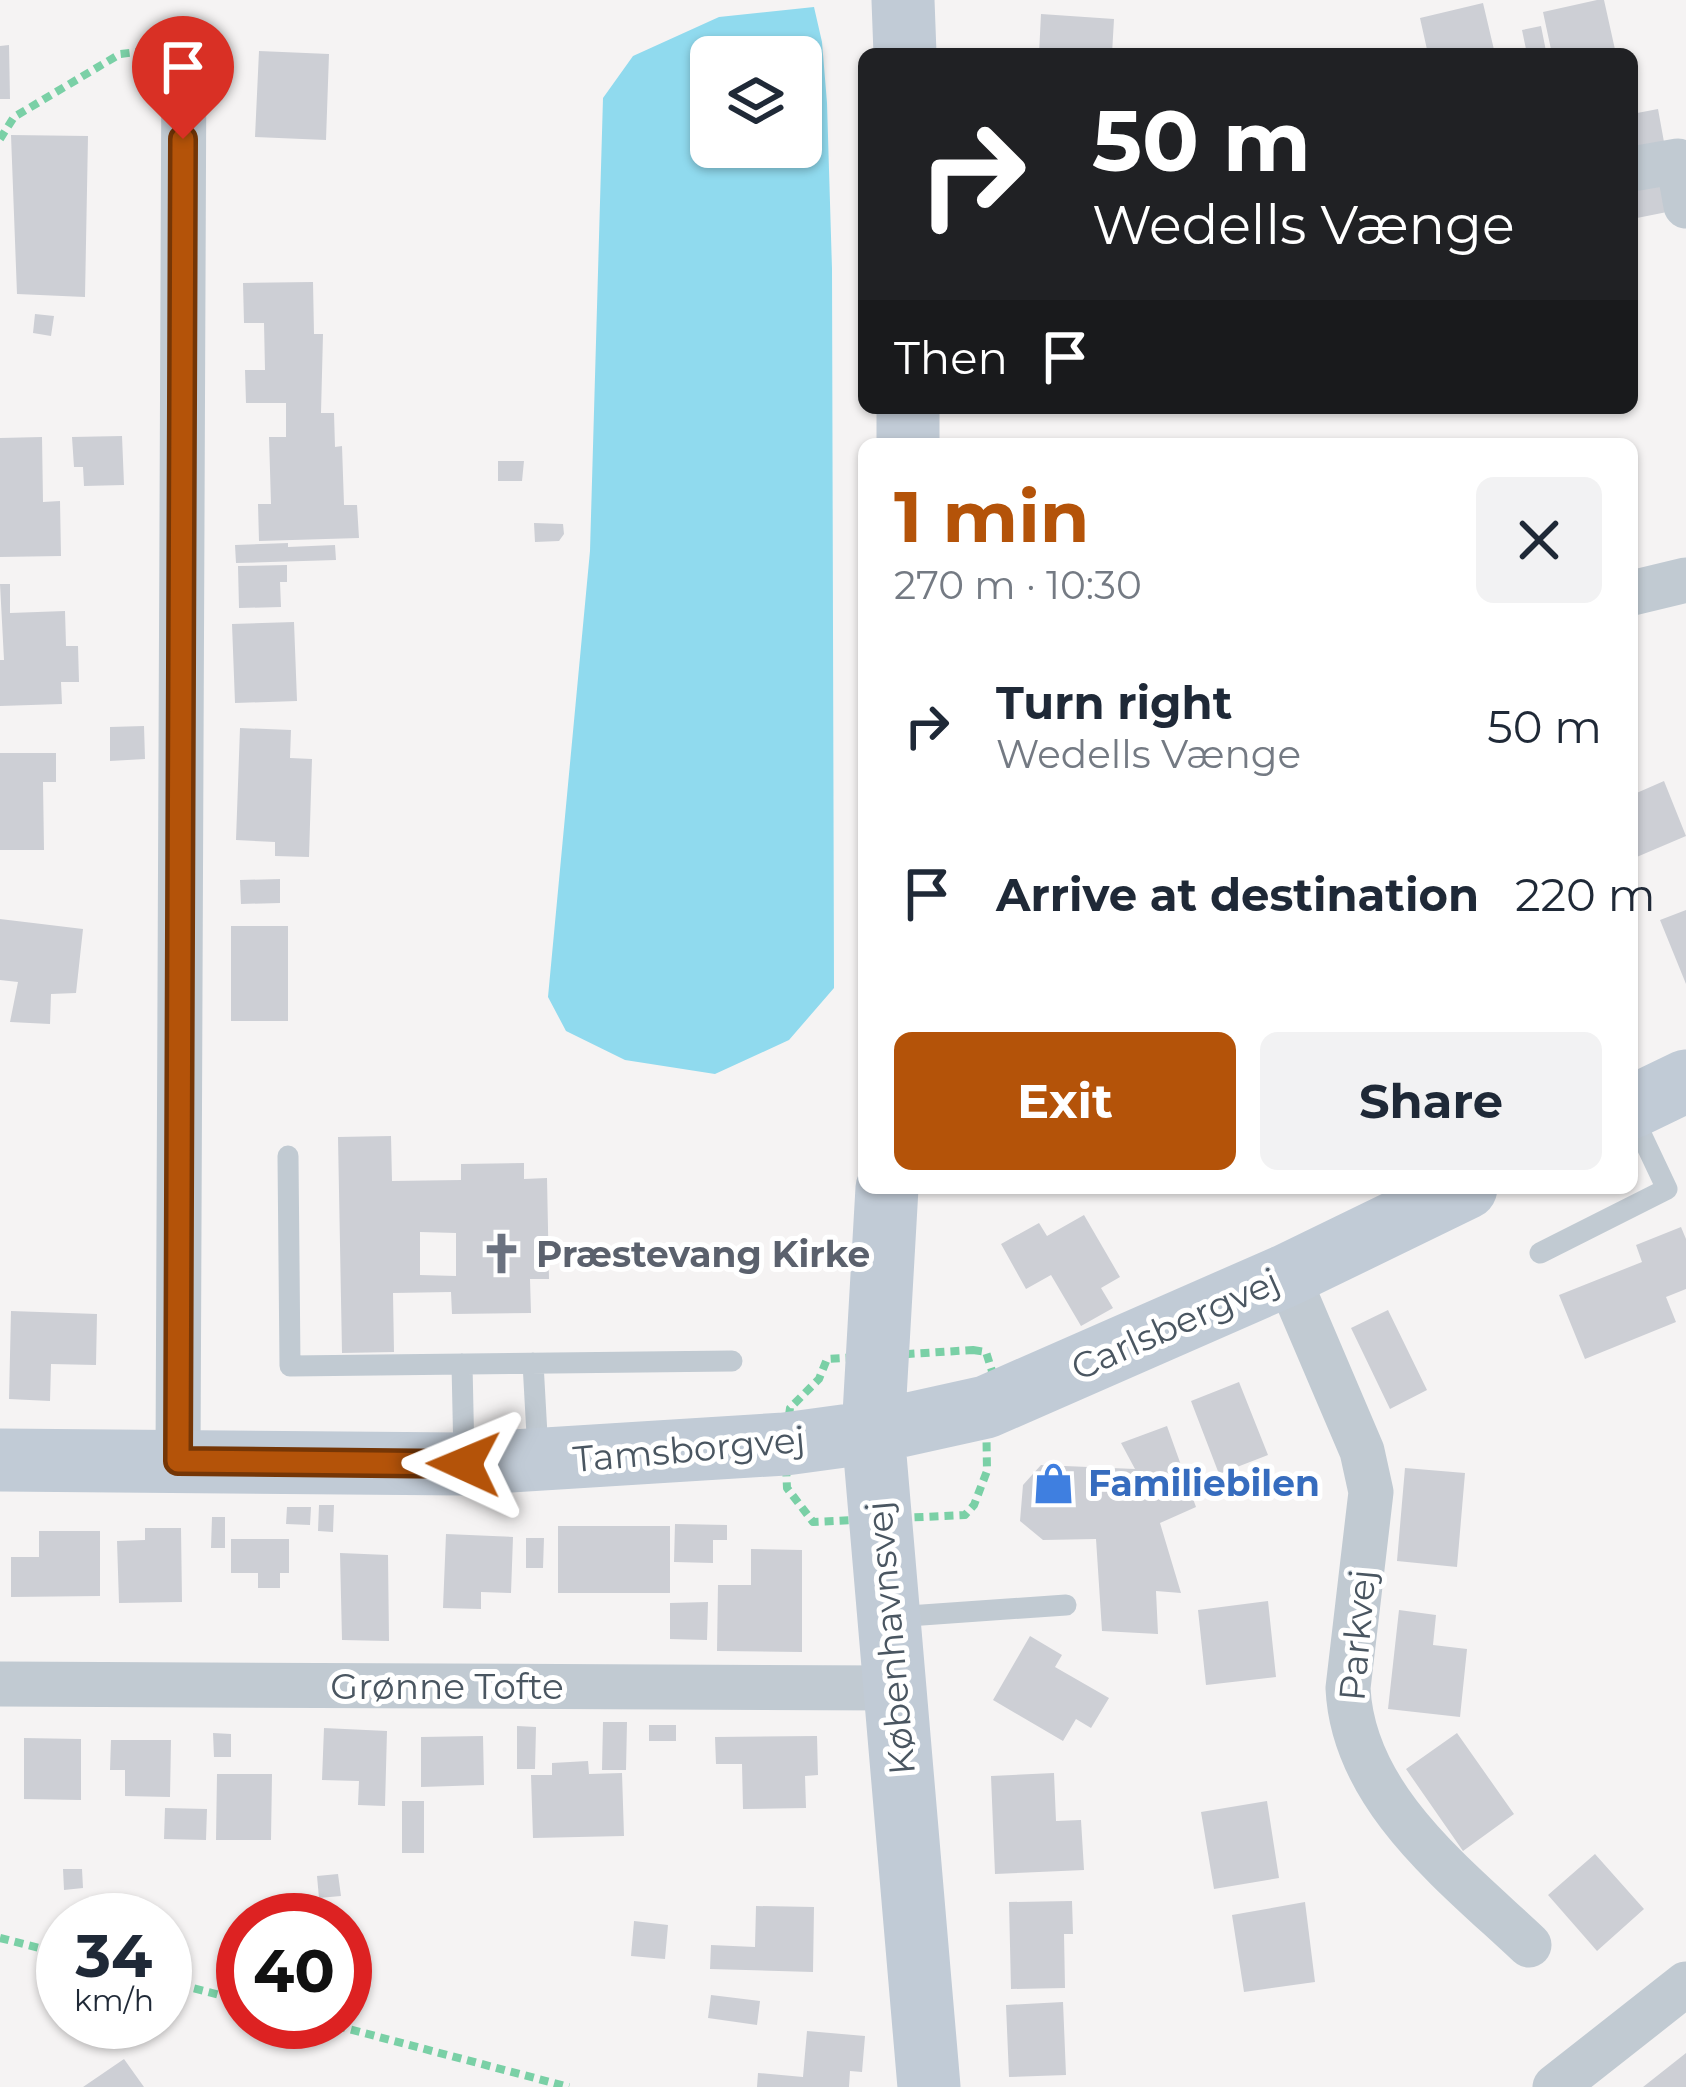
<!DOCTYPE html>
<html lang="en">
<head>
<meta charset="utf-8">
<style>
	:root { --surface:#fff; --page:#f2f2f3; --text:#1f2937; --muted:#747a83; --accent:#b45309 }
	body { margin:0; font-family:Montserrat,sans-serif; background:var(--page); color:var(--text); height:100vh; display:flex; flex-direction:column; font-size:45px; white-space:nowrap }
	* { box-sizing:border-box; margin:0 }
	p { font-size:39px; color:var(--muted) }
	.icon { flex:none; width:66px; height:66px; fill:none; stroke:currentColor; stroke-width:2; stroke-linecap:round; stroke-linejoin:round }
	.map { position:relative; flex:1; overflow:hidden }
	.drawer { position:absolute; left:858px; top:438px; width:780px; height:756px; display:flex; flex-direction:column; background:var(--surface); border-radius:18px; box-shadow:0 3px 9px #0004 }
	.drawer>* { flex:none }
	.top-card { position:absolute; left:858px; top:48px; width:780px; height:366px; border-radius:18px; box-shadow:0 3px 9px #0004; background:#202124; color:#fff; overflow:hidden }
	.controls { position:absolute; left:690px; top:36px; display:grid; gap:24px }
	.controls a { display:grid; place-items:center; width:132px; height:132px; border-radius:18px; background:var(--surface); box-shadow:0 3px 9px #0004; font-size:60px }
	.speed { position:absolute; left:36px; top:1893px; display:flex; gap:24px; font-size:60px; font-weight:700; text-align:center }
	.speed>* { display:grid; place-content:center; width:156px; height:156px; border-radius:50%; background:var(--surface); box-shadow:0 3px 9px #0004; line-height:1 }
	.speed small { font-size:30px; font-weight:400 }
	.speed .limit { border:18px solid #d22; background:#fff; color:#111 }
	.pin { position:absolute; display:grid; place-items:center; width:102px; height:102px; color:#fff; margin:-123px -51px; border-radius:50% 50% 50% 0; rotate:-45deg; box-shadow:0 0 12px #0007 }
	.pin .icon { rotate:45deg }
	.me { position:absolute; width:132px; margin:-66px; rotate:271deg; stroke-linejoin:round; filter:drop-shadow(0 0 9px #0008) }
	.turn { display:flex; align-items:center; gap:42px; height:252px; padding:0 36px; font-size:54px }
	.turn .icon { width:156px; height:156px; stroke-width:2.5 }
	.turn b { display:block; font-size:84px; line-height:102px }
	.then { display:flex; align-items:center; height:114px; padding:0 36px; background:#0003; gap:24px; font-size:45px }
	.round { display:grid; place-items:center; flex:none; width:126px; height:126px; border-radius:18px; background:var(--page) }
	.overview { display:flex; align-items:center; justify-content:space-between; height:204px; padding:0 36px }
	h1 { font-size:72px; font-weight:700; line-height:90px; color:var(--accent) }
	.cta { display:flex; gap:24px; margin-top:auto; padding:24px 36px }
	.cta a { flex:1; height:138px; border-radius:18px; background:var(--accent); color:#fff; font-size:48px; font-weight:700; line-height:138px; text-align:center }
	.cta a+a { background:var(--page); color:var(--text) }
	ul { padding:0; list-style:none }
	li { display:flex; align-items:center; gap:36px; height:168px; padding:0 36px }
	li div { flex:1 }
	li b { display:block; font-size:45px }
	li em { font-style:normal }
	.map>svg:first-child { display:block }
	.water { fill:#90daee; fill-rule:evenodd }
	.building { fill:#cdcfd5; fill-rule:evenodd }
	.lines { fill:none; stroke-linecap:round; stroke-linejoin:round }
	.path { stroke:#7ad0a6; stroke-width:8; stroke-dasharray:9 6; stroke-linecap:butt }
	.lane { stroke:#c1cad2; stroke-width:21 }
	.street { stroke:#c1cad2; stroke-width:45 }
	.secondary { stroke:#c1cbd6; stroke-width:63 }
	.route-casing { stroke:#753606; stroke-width:30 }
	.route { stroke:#b45309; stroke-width:21 }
	.labels { text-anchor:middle; stroke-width:10; stroke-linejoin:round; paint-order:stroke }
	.worship-label { font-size:36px; font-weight:bold; fill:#5b616d; stroke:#fff; text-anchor:start }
	.street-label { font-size:36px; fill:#4a5661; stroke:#fff }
	.shop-label { font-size:36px; font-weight:bold; fill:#366cbe; stroke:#fff; text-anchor:start }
</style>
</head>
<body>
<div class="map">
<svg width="1686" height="2087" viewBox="0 0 1686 2087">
	<rect width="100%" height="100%" fill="#f5f3f3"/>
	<path class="water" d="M814,7L822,42L827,103L832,269L834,988L789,1040L715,1074L625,1060L566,1031L548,997L590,551L603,98L633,56L719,17ZM711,57H801V147H711Z"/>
	<path class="building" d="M1597,0H1604L1616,54H1552L1543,12Z
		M1483,3L1495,54H1428L1420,18Z
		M1041,14L1114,19L1112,54H1039Z
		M1541,26L1546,51L1527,54L1522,30Z
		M9,45L10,99H0V46Z
		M259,51L329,54L326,140L255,137Z
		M1658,109L1664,142L1632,148V114Z
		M11,135L88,136L85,297L17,294Z
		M1660,183L1667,212L1632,219V188Z
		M313,282L314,334H323L321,413H334L335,447L342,446L344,505H357L359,538L259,541L258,504H271L269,437H286V403H246L245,370H265L264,323H244L243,283Z
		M35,314L54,316L51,336L33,333Z
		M122,436L124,485L84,486L83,467H74L72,437Z
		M42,437L43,502L60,501L61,556L0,557V438Z
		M498,461H524L522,481H498Z
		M534,523L563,524L564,534L559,541L535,542Z
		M288,543V547L335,545L336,560L236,563L235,545Z
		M287,565V582H280L281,607L239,608L238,566Z
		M0,584H10V613L65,611L66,646H78L79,682H61L62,704L0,706V660H4Z
		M294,622L297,701L235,703L232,624Z
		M144,726L145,759L110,761V727Z
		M240,728L291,730L290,758L312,759L309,857L275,856V842L236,840Z
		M0,753H56V782H43L44,850H0Z
		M1664,781L1686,836L1632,859V795Z
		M280,879V903L241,904L240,880Z
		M1686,910V984L1660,920Z
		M0,919L83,929L76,993L51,994L50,1024L10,1022L18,982L0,980Z
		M231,926H288V1021H231Z
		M391,1136L392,1181L461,1180V1164L524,1163V1179L547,1178L549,1279H530L531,1313L452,1314L451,1292L393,1293L394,1352L342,1353L338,1137ZM420,1232L456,1233V1276L420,1275Z
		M1084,1215L1120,1277L1101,1288L1113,1308L1081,1326L1051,1275L1026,1289L1001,1244L1039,1223L1047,1236Z
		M1681,1227L1686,1239V1289L1666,1297L1676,1322L1585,1359L1559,1295L1642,1262L1636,1245Z
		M1388,1310L1427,1390L1390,1409L1351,1328Z
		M11,1311L97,1314L96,1365L51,1364L50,1401L9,1399Z
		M1239,1382L1268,1455L1219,1474L1191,1401Z
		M1167,1426L1196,1507L1160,1523L1181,1593L1156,1591L1158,1634L1102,1631L1096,1539L1043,1540L1020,1521L1023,1485L1041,1465L1135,1469L1121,1443Z
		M1405,1468L1465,1473L1457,1567L1397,1561Z
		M319,1505H334L333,1532L318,1531Z
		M287,1507H311L310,1525L286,1524Z
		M212,1517H225V1548H211Z
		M675,1524L727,1525V1540H713V1563L674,1562Z
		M558,1526H670V1593H558Z
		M145,1528H181L182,1602L119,1603L117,1541L145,1540Z
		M39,1531H100V1596L11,1597V1557H39Z
		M446,1534L513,1537L511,1593L481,1592V1609L443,1608Z
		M526,1538H544L543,1568H526Z
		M231,1539H289V1573H280V1588H258V1573H231Z
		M751,1549L802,1550V1652L717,1651L718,1585H751Z
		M340,1553L388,1555L389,1641L342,1640Z
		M1268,1601L1276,1677L1206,1685L1198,1610Z
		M708,1602L707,1640L670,1639V1603Z
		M1399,1610L1436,1615L1433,1645L1467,1649L1460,1717L1388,1709Z
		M1030,1636L1062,1655L1055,1667L1109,1698L1091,1728L1076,1719L1063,1741L993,1700Z
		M603,1722H627L626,1770H602Z
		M649,1725H676V1741H649Z
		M517,1726L536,1727L535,1769H517Z
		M324,1728L387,1731L385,1806L358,1805L359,1781L322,1780Z
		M213,1733L231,1734V1757H214Z
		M1457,1733L1514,1814L1463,1851L1406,1769Z
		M483,1736L484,1785L421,1787V1737Z
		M817,1736L818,1775L805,1776L806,1808L743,1809L742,1764H716L715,1737Z
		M24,1738L81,1739V1800L24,1799Z
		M111,1740H171L170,1797L125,1796V1770H110Z
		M588,1761L589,1774L622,1773L624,1836L533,1838L531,1775H552V1763Z
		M1054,1773L1056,1821L1081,1820L1084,1870L995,1874L991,1776Z
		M217,1774H272L271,1840H216Z
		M402,1801H424V1853H402Z
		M1267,1801L1279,1878L1214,1889L1201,1812Z
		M165,1808L207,1809L206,1840L164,1839Z
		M1595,1854L1644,1909L1597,1951L1548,1895Z
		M63,1869H82L83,1888L64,1890Z
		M338,1874L341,1896L319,1898L317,1876Z
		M1072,1901L1073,1934H1064L1065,1988L1011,1989L1009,1902Z
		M1305,1902L1315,1982L1244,1992L1232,1915Z
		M756,1906L814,1907L813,1972L710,1969L711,1945L755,1947Z
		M634,1921L668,1925L665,1959L631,1956Z
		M711,1995L760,2001L757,2025L708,2018Z
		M1063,2002L1066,2075L1009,2077L1006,2005Z
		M807,2031L865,2036L862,2072L850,2071L849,2087H757L758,2073L803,2077Z
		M1686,2053V2087H1643Z
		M124,2059L144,2087H83Z"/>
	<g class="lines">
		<path class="path" d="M0,139L14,117L120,54L146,51
			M973,1350L986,1352L992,1371L986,1407L987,1471L974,1505L965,1515L813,1522L787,1488L785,1444L790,1408L819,1379L827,1359Z
			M0,1938L63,1954
			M165,1981L243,2001
			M322,2022L569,2087"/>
		<path class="lane" d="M288,1156L290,1366L732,1361
			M1540,1253L1667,1189L1632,1115
			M533,1363L538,1453
			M462,1364L464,1458
			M894,1617L1066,1605"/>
		<path class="street" d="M1632,169L1678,161L1686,206
			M1632,593L1686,580
			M1287,1275L1362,1451L1371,1492L1348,1688C1353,1798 1455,1875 1529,1945
			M178,1461L184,46
			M0,1684L893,1688
			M1555,2087L1686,1984"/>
		<path class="secondary" d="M903,0L905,54
			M908,444V408
			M1632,1107L1686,1081
			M887,1188L873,1432L929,2087
			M0,1460L464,1464L785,1444L873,1432L986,1407L1287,1275L1466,1188"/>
	</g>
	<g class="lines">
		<defs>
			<path id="route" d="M183,139L178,1461L464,1464"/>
		</defs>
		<use href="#route" class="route-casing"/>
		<use href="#route" class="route"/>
	</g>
	<defs>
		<symbol id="church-bare" viewBox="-9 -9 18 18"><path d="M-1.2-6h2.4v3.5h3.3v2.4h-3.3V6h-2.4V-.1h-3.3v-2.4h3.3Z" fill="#6b7280" stroke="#fff" stroke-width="2.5" paint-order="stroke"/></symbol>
		<symbol id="shop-bare" viewBox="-9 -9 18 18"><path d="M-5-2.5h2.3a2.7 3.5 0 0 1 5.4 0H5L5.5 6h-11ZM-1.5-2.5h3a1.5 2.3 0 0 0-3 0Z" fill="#3f7fe0" stroke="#fff" stroke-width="2.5" paint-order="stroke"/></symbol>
	</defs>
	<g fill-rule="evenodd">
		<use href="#church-bare" x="472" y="1224" width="59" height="59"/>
		<use href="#shop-bare" x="1024" y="1454" width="59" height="59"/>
	</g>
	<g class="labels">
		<g class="worship-label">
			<text x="536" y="1267">Præstevang Kirke</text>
		</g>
		<g class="street-label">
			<text transform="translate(1175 1324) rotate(-24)" y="13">Carlsbergvej</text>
			<text transform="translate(689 1449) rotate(-5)" y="13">Tamsborgvej</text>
			<text transform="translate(1357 1635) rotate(-85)" y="13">Parkvej</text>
			<text transform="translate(890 1638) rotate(-95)" y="13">Københavnsvej</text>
			<text x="447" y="1699">Grønne Tofte</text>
		</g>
		<g class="shop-label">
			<text x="1088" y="1496">Familiebilen</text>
		</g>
	</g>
</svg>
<div class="controls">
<a><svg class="icon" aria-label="layers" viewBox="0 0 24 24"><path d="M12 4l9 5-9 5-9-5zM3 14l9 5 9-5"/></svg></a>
</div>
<div class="speed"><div>34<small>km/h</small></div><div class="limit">40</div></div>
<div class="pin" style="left:183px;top:139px;background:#d93025"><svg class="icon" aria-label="arrive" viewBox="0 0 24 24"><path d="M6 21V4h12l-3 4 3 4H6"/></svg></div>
<svg class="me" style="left:464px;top:1464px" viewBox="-20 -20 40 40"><path d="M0-17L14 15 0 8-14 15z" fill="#b45309" stroke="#fff" stroke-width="4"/></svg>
<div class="top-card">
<div class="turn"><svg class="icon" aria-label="right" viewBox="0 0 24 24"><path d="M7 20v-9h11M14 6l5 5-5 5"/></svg><div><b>50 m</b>Wedells Vænge</div></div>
<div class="then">Then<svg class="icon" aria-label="arrive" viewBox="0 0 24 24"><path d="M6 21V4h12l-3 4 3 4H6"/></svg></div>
</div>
<section class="drawer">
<div class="overview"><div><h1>1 min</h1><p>270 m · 10:30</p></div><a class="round"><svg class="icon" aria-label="close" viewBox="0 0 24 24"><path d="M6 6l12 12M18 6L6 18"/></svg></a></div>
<ul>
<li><svg class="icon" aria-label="right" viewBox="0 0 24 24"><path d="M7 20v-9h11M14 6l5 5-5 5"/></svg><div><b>Turn right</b><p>Wedells Vænge</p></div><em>50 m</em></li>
<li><svg class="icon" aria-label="arrive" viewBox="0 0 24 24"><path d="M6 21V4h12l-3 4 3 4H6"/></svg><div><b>Arrive at destination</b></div><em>220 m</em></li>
</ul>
<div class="cta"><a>Exit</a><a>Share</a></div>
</section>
</div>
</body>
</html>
